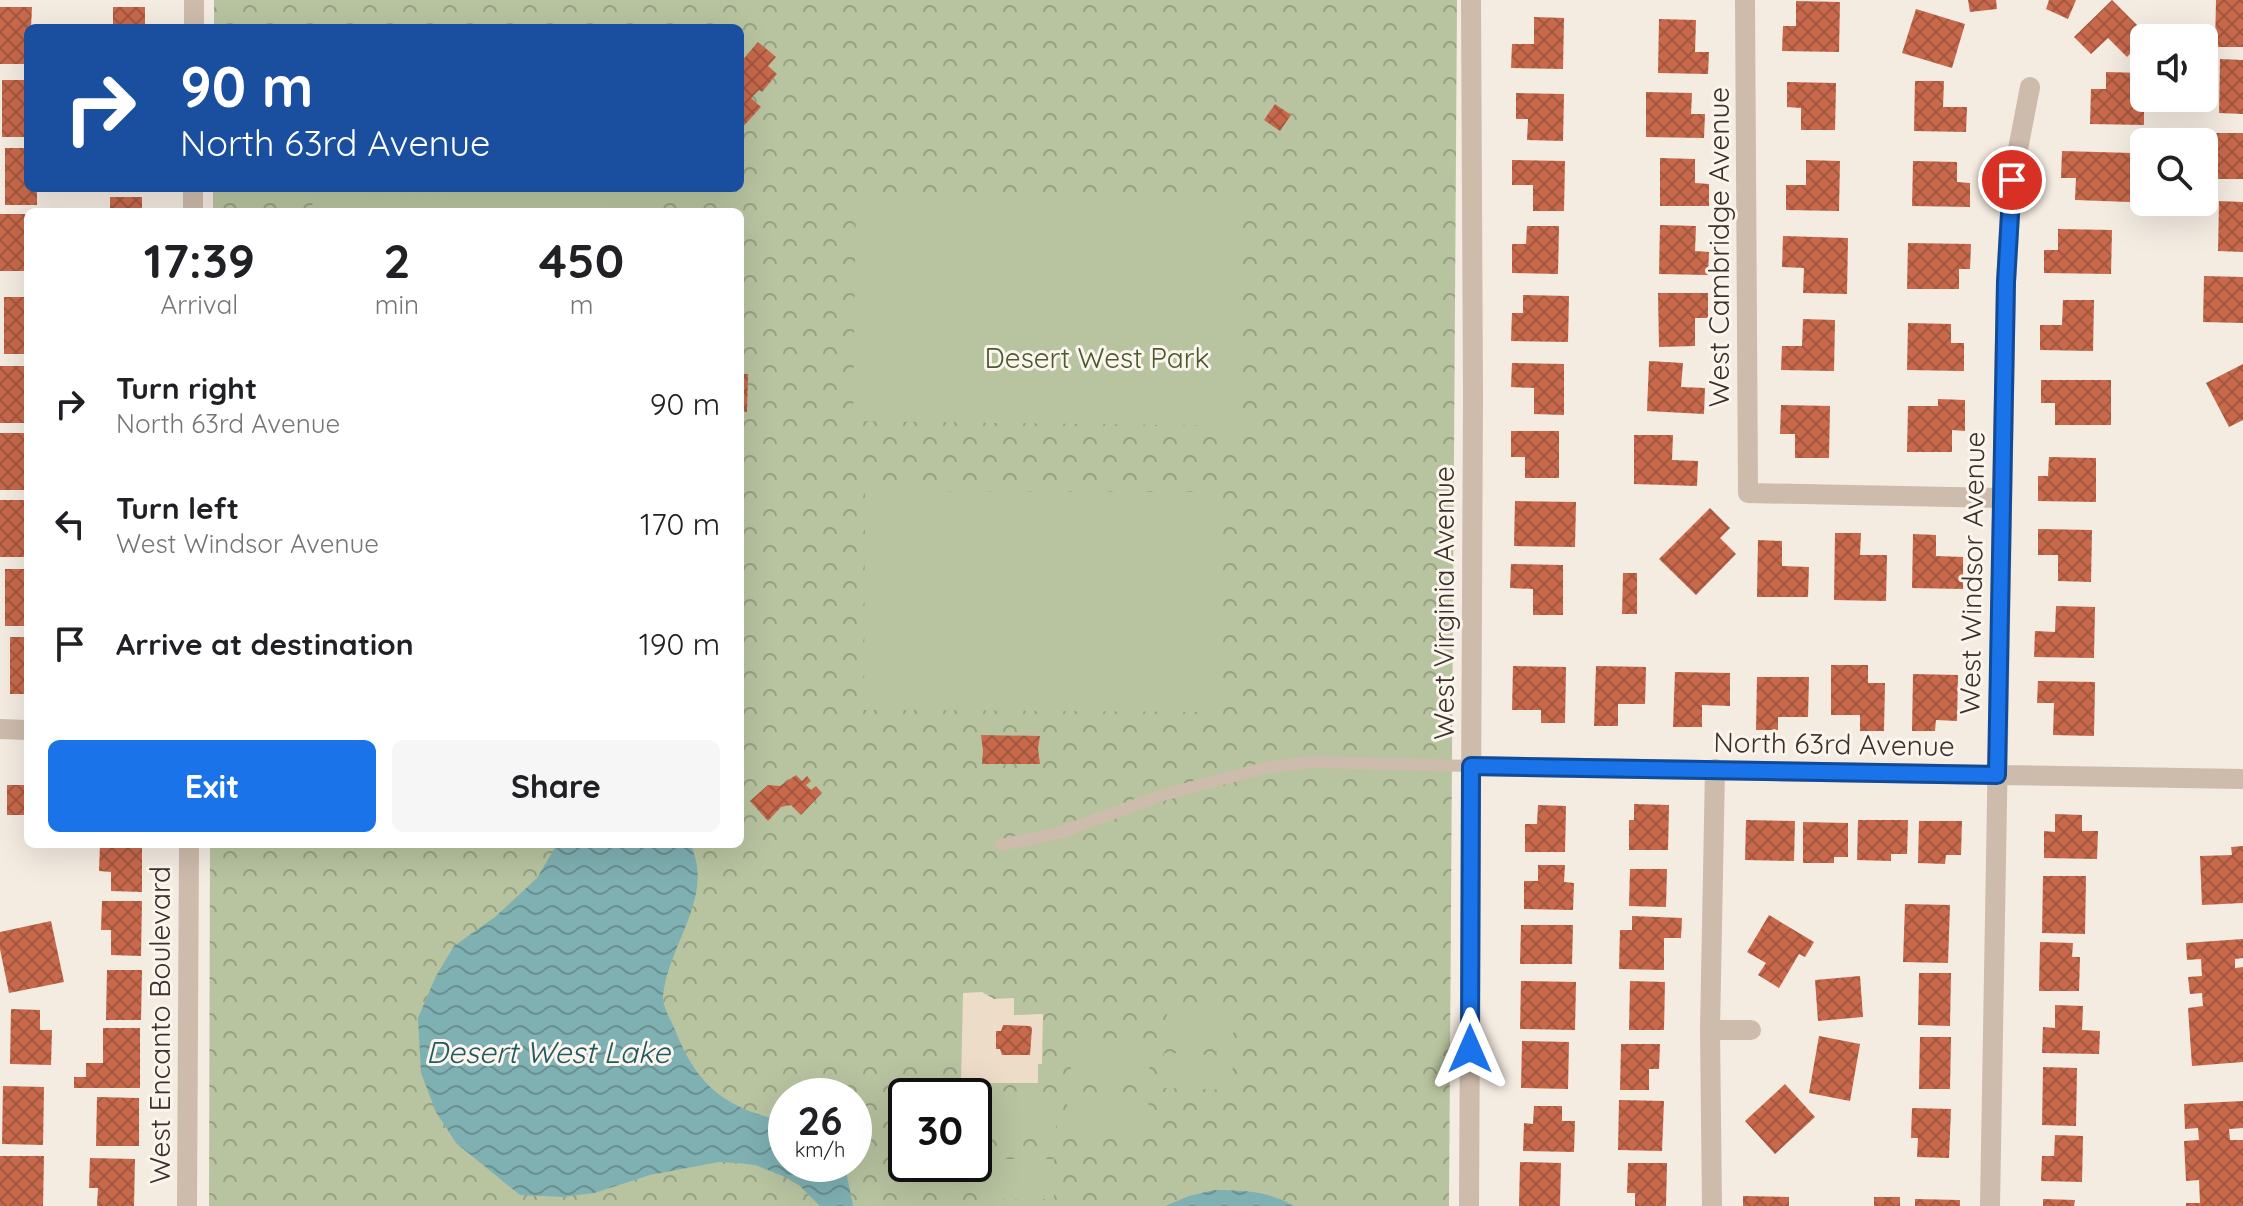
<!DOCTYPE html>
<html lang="en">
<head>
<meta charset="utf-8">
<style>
	:root { --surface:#fff; --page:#f6f6f6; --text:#202124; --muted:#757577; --accent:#1a73e8 }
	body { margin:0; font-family:Quicksand,sans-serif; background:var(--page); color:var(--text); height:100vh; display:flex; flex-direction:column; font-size:30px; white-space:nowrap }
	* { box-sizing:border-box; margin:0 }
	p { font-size:26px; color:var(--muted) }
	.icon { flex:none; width:44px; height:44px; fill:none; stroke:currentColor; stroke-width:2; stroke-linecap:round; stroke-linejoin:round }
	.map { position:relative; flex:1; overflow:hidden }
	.sheet { position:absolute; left:24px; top:208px; width:720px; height:640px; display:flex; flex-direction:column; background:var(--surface); border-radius:12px; box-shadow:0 8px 32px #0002 }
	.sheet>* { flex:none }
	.hud { position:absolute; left:24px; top:24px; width:720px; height:168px; border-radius:12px; box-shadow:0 8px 32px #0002; background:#1a4fa0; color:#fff; overflow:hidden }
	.buttons { position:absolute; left:2130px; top:24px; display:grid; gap:16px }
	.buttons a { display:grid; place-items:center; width:88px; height:88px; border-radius:12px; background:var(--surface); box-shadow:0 8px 32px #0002; font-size:40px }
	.speed { position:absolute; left:768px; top:1078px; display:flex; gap:16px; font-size:40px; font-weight:700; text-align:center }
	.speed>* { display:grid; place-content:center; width:104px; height:104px; border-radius:50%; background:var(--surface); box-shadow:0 8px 32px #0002; line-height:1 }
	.speed small { font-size:20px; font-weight:400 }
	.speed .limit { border:4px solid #111; border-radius:12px; background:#fff; color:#111 }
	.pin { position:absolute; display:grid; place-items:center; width:68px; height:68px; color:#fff; margin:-34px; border:4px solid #fff; border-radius:50%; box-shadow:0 2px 8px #0007 }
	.me { position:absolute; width:88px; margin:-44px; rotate:0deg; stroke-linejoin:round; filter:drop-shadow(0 0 6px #0008) }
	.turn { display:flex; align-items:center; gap:28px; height:168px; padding:0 24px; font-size:36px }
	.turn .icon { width:104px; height:104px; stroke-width:2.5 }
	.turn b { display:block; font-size:56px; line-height:68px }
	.eta { display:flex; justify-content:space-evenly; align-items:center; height:136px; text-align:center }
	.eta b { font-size:48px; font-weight:800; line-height:56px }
	.cta { display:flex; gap:16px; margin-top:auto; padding:16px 24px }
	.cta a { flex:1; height:92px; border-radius:12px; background:var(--accent); color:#fff; font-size:32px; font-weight:800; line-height:92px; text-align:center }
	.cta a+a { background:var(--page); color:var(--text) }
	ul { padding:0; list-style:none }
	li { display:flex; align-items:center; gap:24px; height:120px; padding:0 24px }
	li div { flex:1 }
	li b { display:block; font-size:30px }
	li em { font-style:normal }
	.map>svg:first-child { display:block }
	.park { fill:url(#park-crowns); fill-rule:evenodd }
	.garden { fill:#b8c4a0 }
	.plaza { fill:#ecdcc8 }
	.water { fill:url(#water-waves) }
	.building { fill:url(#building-cross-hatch) }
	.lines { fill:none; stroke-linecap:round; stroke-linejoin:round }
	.service { stroke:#cdbbac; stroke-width:12 }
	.minor { stroke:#cdbbac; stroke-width:20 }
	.tertiary { stroke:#cdbbac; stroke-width:20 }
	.route-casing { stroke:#114b97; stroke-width:20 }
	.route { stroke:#1a73e8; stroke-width:14 }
	.labels { text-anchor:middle; stroke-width:6; stroke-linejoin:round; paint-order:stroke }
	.street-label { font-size:28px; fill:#3b302b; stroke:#fbf5ee }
	.park-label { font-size:28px; fill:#4a5a2e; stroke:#fbf5ee }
	.water-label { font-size:30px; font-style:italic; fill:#1f5a5e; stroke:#fbf5ee }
</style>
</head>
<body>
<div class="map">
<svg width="2243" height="1206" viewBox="0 0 2243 1206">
	<defs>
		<pattern id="park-crowns" width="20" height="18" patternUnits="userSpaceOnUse" patternTransform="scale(2)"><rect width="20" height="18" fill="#b8c4a0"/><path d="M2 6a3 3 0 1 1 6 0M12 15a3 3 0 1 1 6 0" fill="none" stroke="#97a083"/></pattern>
		<pattern id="water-waves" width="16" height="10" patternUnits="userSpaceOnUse" patternTransform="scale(2)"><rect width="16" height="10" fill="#7fb0b2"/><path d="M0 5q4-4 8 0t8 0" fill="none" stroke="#699091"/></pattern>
		<pattern id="building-cross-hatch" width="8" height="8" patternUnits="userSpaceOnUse" patternTransform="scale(2)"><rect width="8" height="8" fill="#c8694b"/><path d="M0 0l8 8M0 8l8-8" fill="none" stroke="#a4573f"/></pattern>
	</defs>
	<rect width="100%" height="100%" fill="#f4ebe1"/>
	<path class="park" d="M214,0H1457L1449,1206H209L210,844H740V212H213V188H740V28H214ZM786,1096H854V1164H786ZM906,1096H974V1164H906Z"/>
	<path class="garden" d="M856,193L1240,198L1237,426L853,421Z
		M313,194L662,201V212H312Z
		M865,491L1223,492L1222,712L864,710Z
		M1167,1007L1234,1009L1233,1042L1166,1040Z
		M1071,1047L1150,1048L1149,1084L1070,1083Z
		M1164,1053L1233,1056L1232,1090L1163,1088Z
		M981,1091L1056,1092V1131L980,1129Z
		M1068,1091L1149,1094L1147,1132L1066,1129Z
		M978,1159H1054V1199L979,1200Z"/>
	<path class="plaza" d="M982,992L994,999L1014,998V1015L1043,1014L1042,1064H1038V1083H961L963,993Z"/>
	<path class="water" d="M557,844H690C716,896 668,944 663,996C662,1006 671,1020 675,1030C698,1088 726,1108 786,1122V1164H841L847,1176L853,1206H820L800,1186L785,1177L755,1165L737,1163L719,1162L650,1175L594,1193L563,1197L520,1195L456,1143L436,1112L421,1073L418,1018L436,976L454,946L495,917L537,878Z
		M1214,1190C1242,1190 1269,1191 1294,1206H1165L1189,1196Z"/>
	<path class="building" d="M1968,0H1996L1997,9L1970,12Z
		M2049,0H2076L2068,19L2046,9Z
		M2112,0L2148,36L2144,38V40L2127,57L2108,38L2091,54L2074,37Z
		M2216,0H2243V47H2215Z
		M1796,1L1840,2L1839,52L1782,51L1783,26H1796Z
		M0,7H32L31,28H28V64H0Z
		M113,7H145V28H113Z
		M1916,9L1965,24L1952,68L1902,53Z
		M1534,17L1564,18L1563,69L1511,68L1512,44H1534Z
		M1659,19L1696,20L1695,52H1709L1708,74L1658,73Z
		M758,42L776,57L768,66L777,74L762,92L759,90L751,98L761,107L740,130V63Z
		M2220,59L2243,60V114L2219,113Z
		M2106,72L2144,73V125L2090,124L2091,89H2106Z
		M2,80H28V137H2Z
		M1915,81H1944L1943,107H1967L1966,132L1914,131Z
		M1787,82L1836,83L1835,130H1801V108L1787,107Z
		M1646,92L1692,93L1691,114H1705L1704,138L1646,137Z
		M1516,93L1564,94L1563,141L1527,140L1528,119H1516Z
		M1275,104L1291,115L1280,131L1264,120Z
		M2209,133H2243V179H2208Z
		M5,148H28V188H37V205H5Z
		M2062,151L2132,153L2130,202L2075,200L2076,178H2061Z
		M1660,158L1695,159V183L1709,184V206H1660Z
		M1512,160L1565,161L1564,211H1533V185H1512Z
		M1806,160L1840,161L1839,211L1786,210V185H1806Z
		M1913,161L1957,162V182L1970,183V207L1912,206Z
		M110,197H142V212H110Z
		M2219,201L2243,202V252L2218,251Z
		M0,214H28V271H0Z
		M1660,225L1696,226L1695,251L1709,252L1708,275L1659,274Z
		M1527,226H1559L1558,274L1512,273V244H1526Z
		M2058,229L2112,230L2111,274L2044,273V250H2058Z
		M1783,236L1848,238L1847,294L1803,293L1804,268L1782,267Z
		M1908,243L1971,244L1970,269H1959V289H1907Z
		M2204,276L2243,277V323L2203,322Z
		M1658,293H1708V318H1695V346L1659,347Z
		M1523,295L1569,296L1568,342L1511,341L1512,313H1523Z
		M4,297H28V354H4Z
		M2063,300H2094L2093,351L2040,350V325H2062Z
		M1803,319L1835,320L1834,371L1781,370L1782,346H1802Z
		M1908,323L1951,324V343H1964V371L1907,370Z
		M1649,361L1683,363L1681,387L1705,388L1704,414L1647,411Z
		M1512,363L1564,364V415L1534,414V388L1511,387Z
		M2243,364V420L2229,427L2206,383Z
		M0,366H28L27,423H0Z
		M740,374H748L747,412H740Z
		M2041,380H2111V425H2055V403H2041Z
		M1938,399L1965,400V431L1952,430V452H1907L1908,406H1938Z
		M1781,405L1830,406L1829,458H1795V434H1780Z
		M1511,431H1559V478H1525V457H1511Z
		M0,433H28V490H0Z
		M1634,435H1673L1672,460L1698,461L1697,486L1634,484Z
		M2049,457L2096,458V502L2038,501V476H2048Z
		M0,500H28V557H0Z
		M1515,501L1576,502L1575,547L1514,546Z
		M1710,508L1730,528L1720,538L1736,554L1696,595L1659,559Z
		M2038,529L2092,530L2091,582L2058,581V555H2038Z
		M1835,533H1861L1860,555H1887L1886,601L1834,600Z
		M1913,534L1936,535V556L1963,557V589L1912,588Z
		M1758,540L1782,541V566L1809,567L1808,597H1757Z
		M1511,564L1563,565V615H1533V589L1510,588Z
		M5,569H28V626H5Z
		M1623,573H1637V614H1622Z
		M2056,606L2095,607L2094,658L2034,657L2035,631L2055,632Z
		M10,637H28V694H10Z
		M1831,665H1868V683H1885L1884,731H1860V715H1831Z
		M1513,666L1566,667L1565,723H1541V710H1512Z
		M1596,666L1646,667L1645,704H1618V726H1594Z
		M1675,672L1730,673V706L1702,705V727H1673Z
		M1913,674L1958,675L1957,721L1936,720L1935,731H1912Z
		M1757,677H1809L1808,717H1778V730H1756Z
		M2038,681L2095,682L2094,736L2053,735L2054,703H2037Z
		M981,735L1040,736L1038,749L1040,764H982L983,750Z
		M796,775L802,781L807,776L811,781L806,785L811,790L816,786L822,793L801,815L791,805L781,807L768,821L750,801L768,785L780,786Z
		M7,785H28V815H7Z
		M1634,804L1669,805L1668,850H1629V820H1634Z
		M1538,805L1566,806L1565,852H1525V824H1537Z
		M2055,814L2082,815V831H2098L2097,859L2044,858V831L2055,832Z
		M1746,820L1795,821L1794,861L1745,860Z
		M1858,820H1908L1907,854H1891V861L1857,860Z
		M1919,821H1962L1961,855H1946L1945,864L1918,863Z
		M1803,822L1848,823V857H1834V863H1803Z
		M100,844H142V892L111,891V872L99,871Z
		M2243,846V903L2202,905L2200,856L2232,855L2231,847Z
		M1538,865H1565L1564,882L1574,883L1573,910L1524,909V881H1538Z
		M1630,869H1667L1666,907L1629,906Z
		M2043,876H2086L2085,934L2042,933Z
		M102,901H142L141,956L111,955V930H101Z
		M1905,904L1950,905L1948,963L1903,962Z
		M1769,915L1814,942L1805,957L1799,954L1779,988L1758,975L1766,963L1747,952Z
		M1632,916L1682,918L1681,938H1664V970L1619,969L1620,930H1632Z
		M51,921L64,982L9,993L0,949V932Z
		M1521,925H1573L1572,964H1520Z
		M2243,939V958L2235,959V968L2243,967V1062L2192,1066L2188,1008L2203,1006L2202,993L2190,994L2188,977L2202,976L2201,959L2187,960L2186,943Z
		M2040,942L2073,943L2072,957H2080L2079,991H2039Z
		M107,970H142L141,1020H106Z
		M1919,973H1951L1950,1026L1918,1025Z
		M1860,976L1863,1017L1818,1021L1815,980Z
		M1521,981L1576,982L1575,1030L1520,1029Z
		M1630,981L1665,982L1664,1030H1629Z
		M2055,1005L2083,1006L2082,1030L2100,1031L2099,1054L2042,1053L2043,1027L2055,1028Z
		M11,1009L40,1010V1030H52L51,1065L10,1064Z
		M1003,1025L1030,1026L1032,1028L1030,1055H1002L1000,1049H996V1031H1001Z
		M103,1028H140V1088H74V1077H86V1063H103Z
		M1819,1036L1860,1044L1850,1101L1809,1093Z
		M1920,1037H1951L1950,1089H1919Z
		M1522,1041L1569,1042L1568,1089L1521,1088Z
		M1621,1044H1660L1659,1069H1649V1090H1620Z
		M2043,1067L2077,1068L2076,1126L2042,1125Z
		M1785,1084L1815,1117L1775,1154L1745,1121Z
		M3,1086L44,1087L43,1145L2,1144Z
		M97,1097L139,1098V1146H96Z
		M1619,1100L1664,1101L1662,1151L1618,1150Z
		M2243,1101V1128L2229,1129L2230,1140H2243V1206H2186V1203H2200L2199,1180L2186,1181L2184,1141L2199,1140L2198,1128L2185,1129L2184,1104Z
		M1534,1106H1562V1121H1575L1574,1152L1523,1151L1524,1123L1533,1124Z
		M1912,1108L1951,1109L1949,1158L1917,1157L1918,1138H1911Z
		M2055,1135L2083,1136L2082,1182L2041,1181L2042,1156H2054Z
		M0,1156H44L43,1206H0Z
		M90,1158L135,1159L134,1206H97L98,1188H89Z
		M1520,1162L1561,1163L1560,1206H1519Z
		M1628,1163H1667L1666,1206H1635V1193H1627Z
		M1743,1196L1789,1197V1206H1743Z
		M1874,1197H1900V1206H1874Z
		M1915,1199L1960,1200V1206H1915Z
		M2043,1199L2075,1200L2074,1206H2043Z"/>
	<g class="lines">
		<path class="service" d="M1001,845L1059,833L1163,795L1264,768L1310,762L1471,766"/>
		<path class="minor" d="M1745,0L1748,493L2001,498
			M1471,766L2243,779
			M1710,1030H1751
			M1469,1206L1473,397L1471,0
			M1712,1206L1710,1030L1715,769
			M1990,1206L2006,282L2012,180L2030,87"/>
		<path class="tertiary" d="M194,28V0
			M193,212V188
			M0,729L28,730
			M187,1206L189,844"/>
	</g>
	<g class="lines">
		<defs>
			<path id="route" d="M1470,1049L1471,766L1997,775L2006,282L2012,180"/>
		</defs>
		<use href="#route" class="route-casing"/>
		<use href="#route" class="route"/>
	</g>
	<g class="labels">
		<g class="street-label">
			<text transform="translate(1719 247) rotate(-90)" y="10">West Cambridge Avenue</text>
			<text transform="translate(1972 573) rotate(-89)" y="10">West Windsor Avenue</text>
			<text transform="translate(1444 603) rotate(-90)" y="10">West Virginia Avenue</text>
			<text transform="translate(1834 744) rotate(1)" y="10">North 63rd Avenue</text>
			<text transform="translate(160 1025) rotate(-90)" y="10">West Encanto Boulevard</text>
		</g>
		<g class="park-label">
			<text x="1097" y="368">Desert West Park</text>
		</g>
		<g class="water-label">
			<text x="548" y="1063">Desert West Lake</text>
		</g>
	</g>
</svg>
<div class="buttons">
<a><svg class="icon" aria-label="sound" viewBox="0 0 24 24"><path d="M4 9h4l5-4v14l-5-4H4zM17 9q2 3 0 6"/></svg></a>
<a><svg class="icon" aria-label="search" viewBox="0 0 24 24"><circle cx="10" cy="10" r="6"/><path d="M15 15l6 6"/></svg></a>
</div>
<div class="speed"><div>26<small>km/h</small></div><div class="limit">30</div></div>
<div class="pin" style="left:2012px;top:180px;background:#d93025"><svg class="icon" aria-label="arrive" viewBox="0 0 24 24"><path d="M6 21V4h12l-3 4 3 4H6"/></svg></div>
<svg class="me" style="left:1470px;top:1049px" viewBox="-20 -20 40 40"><path d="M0-17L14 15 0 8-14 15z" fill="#1a73e8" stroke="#fff" stroke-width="4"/></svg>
<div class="hud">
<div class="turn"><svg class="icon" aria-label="right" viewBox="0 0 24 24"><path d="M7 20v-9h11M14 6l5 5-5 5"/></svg><div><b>90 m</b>North 63rd Avenue</div></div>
</div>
<section class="sheet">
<div class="eta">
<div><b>17:39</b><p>Arrival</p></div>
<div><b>2</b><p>min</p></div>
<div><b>450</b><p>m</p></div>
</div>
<ul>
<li><svg class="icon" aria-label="right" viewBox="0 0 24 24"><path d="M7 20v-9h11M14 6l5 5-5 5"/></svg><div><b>Turn right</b><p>North 63rd Avenue</p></div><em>90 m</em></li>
<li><svg class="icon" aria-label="left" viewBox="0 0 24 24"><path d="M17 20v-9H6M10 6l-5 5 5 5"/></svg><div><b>Turn left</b><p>West Windsor Avenue</p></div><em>170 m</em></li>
<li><svg class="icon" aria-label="arrive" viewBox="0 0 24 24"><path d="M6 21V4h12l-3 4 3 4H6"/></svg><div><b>Arrive at destination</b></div><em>190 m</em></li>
</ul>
<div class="cta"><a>Exit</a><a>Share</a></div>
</section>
</div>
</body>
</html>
